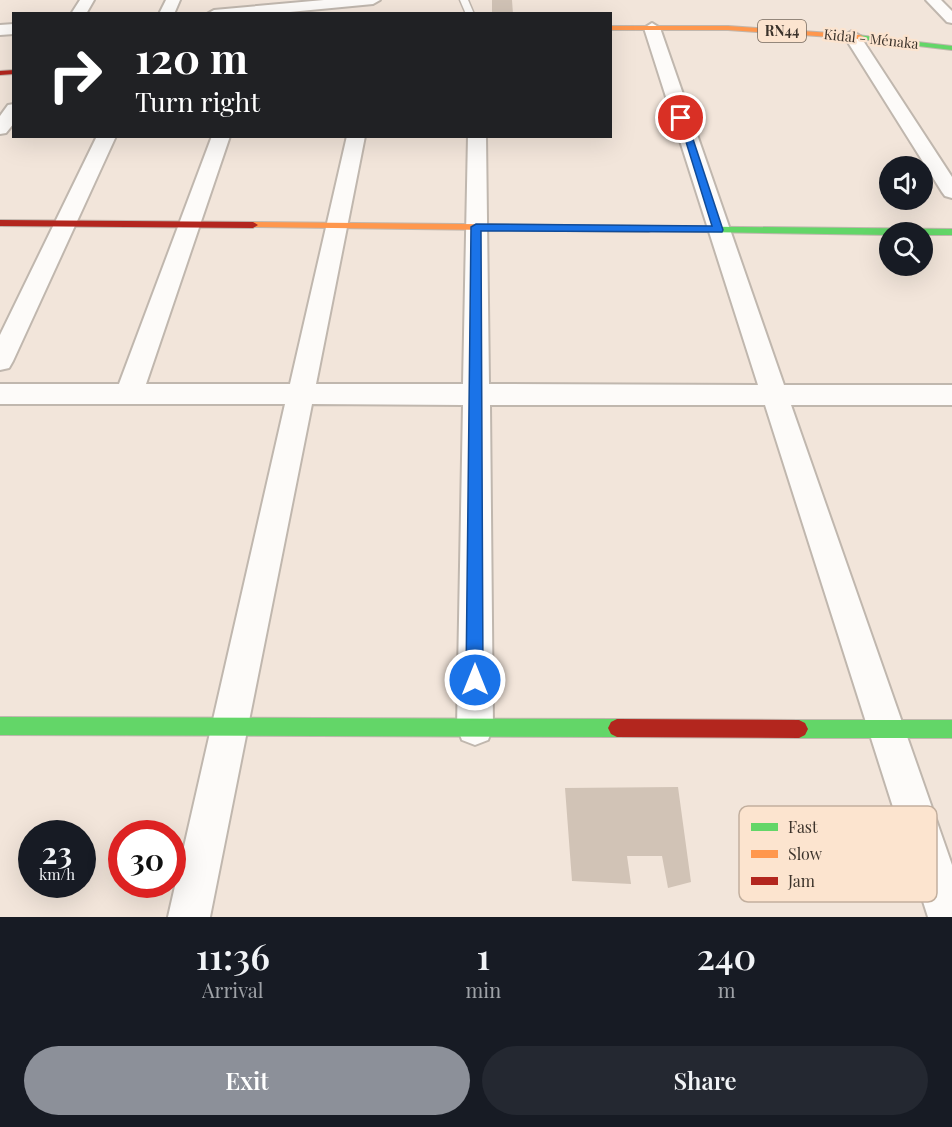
<!DOCTYPE html>
<html lang="en">
<head>
<meta charset="utf-8">
<style>
	:root { --surface:#171b24; --page:#242831; --text:#f1f3f6; --muted:#9ea1a6; --accent:#8c9099 }
	body { margin:0; font-family:"Playfair Display",serif; background:var(--page); color:var(--text); height:100vh; display:flex; flex-direction:column; font-size:22px; white-space:nowrap }
	* { box-sizing:border-box; margin:0 }
	p { font-size:20px; color:var(--muted) }
	.icon { flex:none; width:33px; height:33px; fill:none; stroke:currentColor; stroke-width:2; stroke-linecap:round; stroke-linejoin:round }
	.map { position:relative; height:917px; overflow:hidden }
	.panel { display:flex; flex-direction:column; background:var(--surface); flex:1 }
	.panel>* { flex:none }
	.hud { position:absolute; left:12px; top:12px; width:600px; height:126px; border-radius:0px; box-shadow:0 6px 24px #0002; background:#202124; color:#fff; overflow:hidden }
	.buttons { position:absolute; left:879px; top:156px; display:grid; gap:12px }
	.buttons a { display:grid; place-items:center; width:54px; height:54px; border-radius:50%; background:var(--surface); box-shadow:0 6px 24px #0002; font-size:30px }
	.speed { position:absolute; left:18px; top:820px; display:flex; gap:12px; font-size:30px; font-weight:700; text-align:center }
	.speed>* { display:grid; place-content:center; width:78px; height:78px; border-radius:50%; background:var(--surface); box-shadow:0 6px 24px #0002; line-height:1 }
	.speed small { font-size:15px; font-weight:400 }
	.speed .limit { border:9px solid #d22; background:#fff; color:#111 }
	.pin { position:absolute; display:grid; place-items:center; width:51px; height:51px; color:#fff; margin:-26px; border:3px solid #fff; border-radius:50%; box-shadow:0 2px 6px #0007 }
	.me { position:absolute; width:66px; margin:-33px; rotate:0deg; stroke-linejoin:round; filter:drop-shadow(0 0 4px #0008) }
	.turn { display:flex; align-items:center; gap:21px; height:126px; padding:0 24px; font-size:27px }
	.turn .icon { width:78px; height:78px; stroke-width:2.5 }
	.turn b { display:block; font-size:42px; line-height:51px }
	.eta { display:flex; justify-content:space-evenly; align-items:center; height:102px; text-align:center }
	.eta b { font-size:36px; font-weight:600; line-height:42px }
	.primary-button { display:flex; gap:12px; margin-top:auto; padding:12px 24px }
	.primary-button a { flex:1; height:69px; border-radius:36px; background:var(--accent); color:#fff; font-size:24px; font-weight:600; line-height:69px; text-align:center }
	.primary-button a+a { background:var(--page); color:var(--text) }
	.map>svg:first-child { display:block }
	.building { fill:#d1c3b6 }
	.lines { fill:none; stroke-linecap:round; stroke-linejoin:round }
	.lane-casing { stroke:#c0b7ae; stroke-width:3 }
	.street-casing { stroke:#c0b7ae; stroke-width:4 }
	.fast-casing { stroke:#c0b7ae; stroke-width:2 }
	.slow-casing { stroke:#c0b7ae; stroke-width:2 }
	.jam-casing { stroke:#c0b7ae; stroke-width:2 }
	.lane { fill:#fdfbf9; fill-rule:evenodd }
	.street { fill:#fdfbf9; fill-rule:evenodd }
	.fast { fill:#63d668; fill-rule:evenodd }
	.slow { fill:#ff974d; fill-rule:evenodd }
	.jam { fill:#b3261e; fill-rule:evenodd }
	.route { fill:#1a73e8; stroke:#114b97; stroke-width:1.5 }
	.labels { text-anchor:middle; stroke-width:4.5; stroke-linejoin:round; paint-order:stroke }
	.shield { fill:#fce4cf; stroke:#76685c; stroke-width:1.5 }
	.shield-label { font-size:14px; font-weight:bold; fill:#3c332b }
	.far-street-label { font-size:14px; fill:#3c332b; stroke:#fce4cf }
	.key { fill:#fce4cf; stroke:#c2af9e; stroke-width:1.5 }
	.key-label { font-size:16px; fill:#3c332b }
</style>
</head>
<body>
<div class="map">
<svg width="952" height="917" viewBox="0 0 952 917">
	<rect width="100%" height="100%" fill="#f2e5da"/>
	<path class="building" d="M492,0H512L513,14H492Z
		M678,787L691,882L668,888L662,856H627L631,884L572,881L565,788Z"/>
	<g class="lines">
		<defs>
			<path id="lane" d="M460,0H468L474,14H466Z"/>
			<path id="street" d="M80,0H94L86,14H71Z
				M166,0H180L174,14H159Z
				M324,0H380L373,4L269,14H207L214,10Z
				M926,0H941L952,11V23L947,22Z
				M652,23L660,28L784,385H952V405H791L952,865V917H928L765,405H490L493,727L488,740L475,745L462,740L457,727L463,405L312,404L210,917H168L285,404H0V384H119L212,136H230L146,384H290L347,136H365L316,384H463L468,136H486L489,384L758,385L644,28Z
				M14,24V34L0,35V25Z
				M852,31L860,36L952,177V198L945,196L942,192L844,36Z
				M14,104V123L6,133L0,134V116L8,105Z
				M97,136H116L13,361L9,368L0,370V335Z"/>
			<path id="fast" d="M857,35L952,46V50L860,39H857Z
				M649,226L952,229V235H922V232H890V235L645,231L644,229Z
				M0,717L617,719L623,722L626,728L623,734L617,737L0,735Z
				M799,720H952V738H799L793,735L790,729L793,723Z"/>
			<path id="slow" d="M610,26H728L860,35L864,37L860,39L728,30H610Z
				M253,222L649,226L654,229L649,232L249,227L248,225Z"/>
			<path id="jam" d="M14,70V74L0,75V71Z
				M0,220L253,222L258,225L253,228L0,226Z
				M617,719L799,720L805,723L808,729L805,735L799,738L617,737L611,734L608,728L611,722Z"/>
		</defs>
		<use href="#lane" class="lane-casing"/>
		<use href="#street" class="street-casing"/>
		<use href="#fast" class="fast-casing"/>
		<use href="#slow" class="slow-casing"/>
		<use href="#jam" class="jam-casing"/>
		<use href="#lane" class="lane"/>
		<use href="#street" class="street"/>
		<use href="#fast" class="fast"/>
		<use href="#slow" class="slow"/>
		<use href="#jam" class="jam"/>
	</g>
	<path class="route" d="M678,116L686,118L723,230L722,232L481,231L483,680L481,686L475,688L469,686L466,680L471,227L476,224L712,226Z"/>
	<g class="labels">
		<rect class="shield" x="758" y="20" width="48" height="22" rx="4.5"/>
		<g class="shield-label">
			<text x="782" y="36">RN44</text>
		</g>
		<g class="far-street-label">
			<text transform="translate(871 39) rotate(6)" y="5">Kidal - Ménaka</text>
		</g>
	</g>
	<rect x="739" y="806" width="198" height="96" rx="9" class="key"/>
	<rect x="751" y="823" width="27" height="8" fill="#63d668"/>
	<rect x="751" y="850" width="27" height="8" fill="#ff974d"/>
	<rect x="751" y="877" width="27" height="8" fill="#b3261e"/>
	<g class="key-label">
		<text x="788" y="833">Fast</text>
		<text x="788" y="860">Slow</text>
		<text x="788" y="887">Jam</text>
	</g>
</svg>
<div class="buttons">
<a><svg class="icon" aria-label="sound" viewBox="0 0 24 24"><path d="M4 9h4l5-4v14l-5-4H4zM17 9q2 3 0 6"/></svg></a>
<a><svg class="icon" aria-label="search" viewBox="0 0 24 24"><circle cx="10" cy="10" r="6"/><path d="M15 15l6 6"/></svg></a>
</div>
<div class="speed"><div>23<small>km/h</small></div><div class="limit">30</div></div>
<div class="pin" style="left:681px;top:118px;background:#d93025"><svg class="icon" aria-label="arrive" viewBox="0 0 24 24"><path d="M6 21V4h12l-3 4 3 4H6"/></svg></div>
<svg class="me" style="left:475px;top:680px" viewBox="-20 -20 40 40"><circle r="17" fill="#1a73e8" stroke="#fff" stroke-width="3"/><path d="M0-11L8 9 0 5-8 9z" fill="#fff"/></svg>
<div class="hud">
<div class="turn"><svg class="icon" aria-label="right" viewBox="0 0 24 24"><path d="M7 20v-9h11M14 6l5 5-5 5"/></svg><div><b>120 m</b>Turn right</div></div>
</div>
</div>
<section class="panel">
<div class="eta">
<div><b>11:36</b><p>Arrival</p></div>
<div><b>1</b><p>min</p></div>
<div><b>240</b><p>m</p></div>
</div>
<div class="primary-button"><a>Exit</a><a>Share</a></div>
</section>
</body>
</html>
